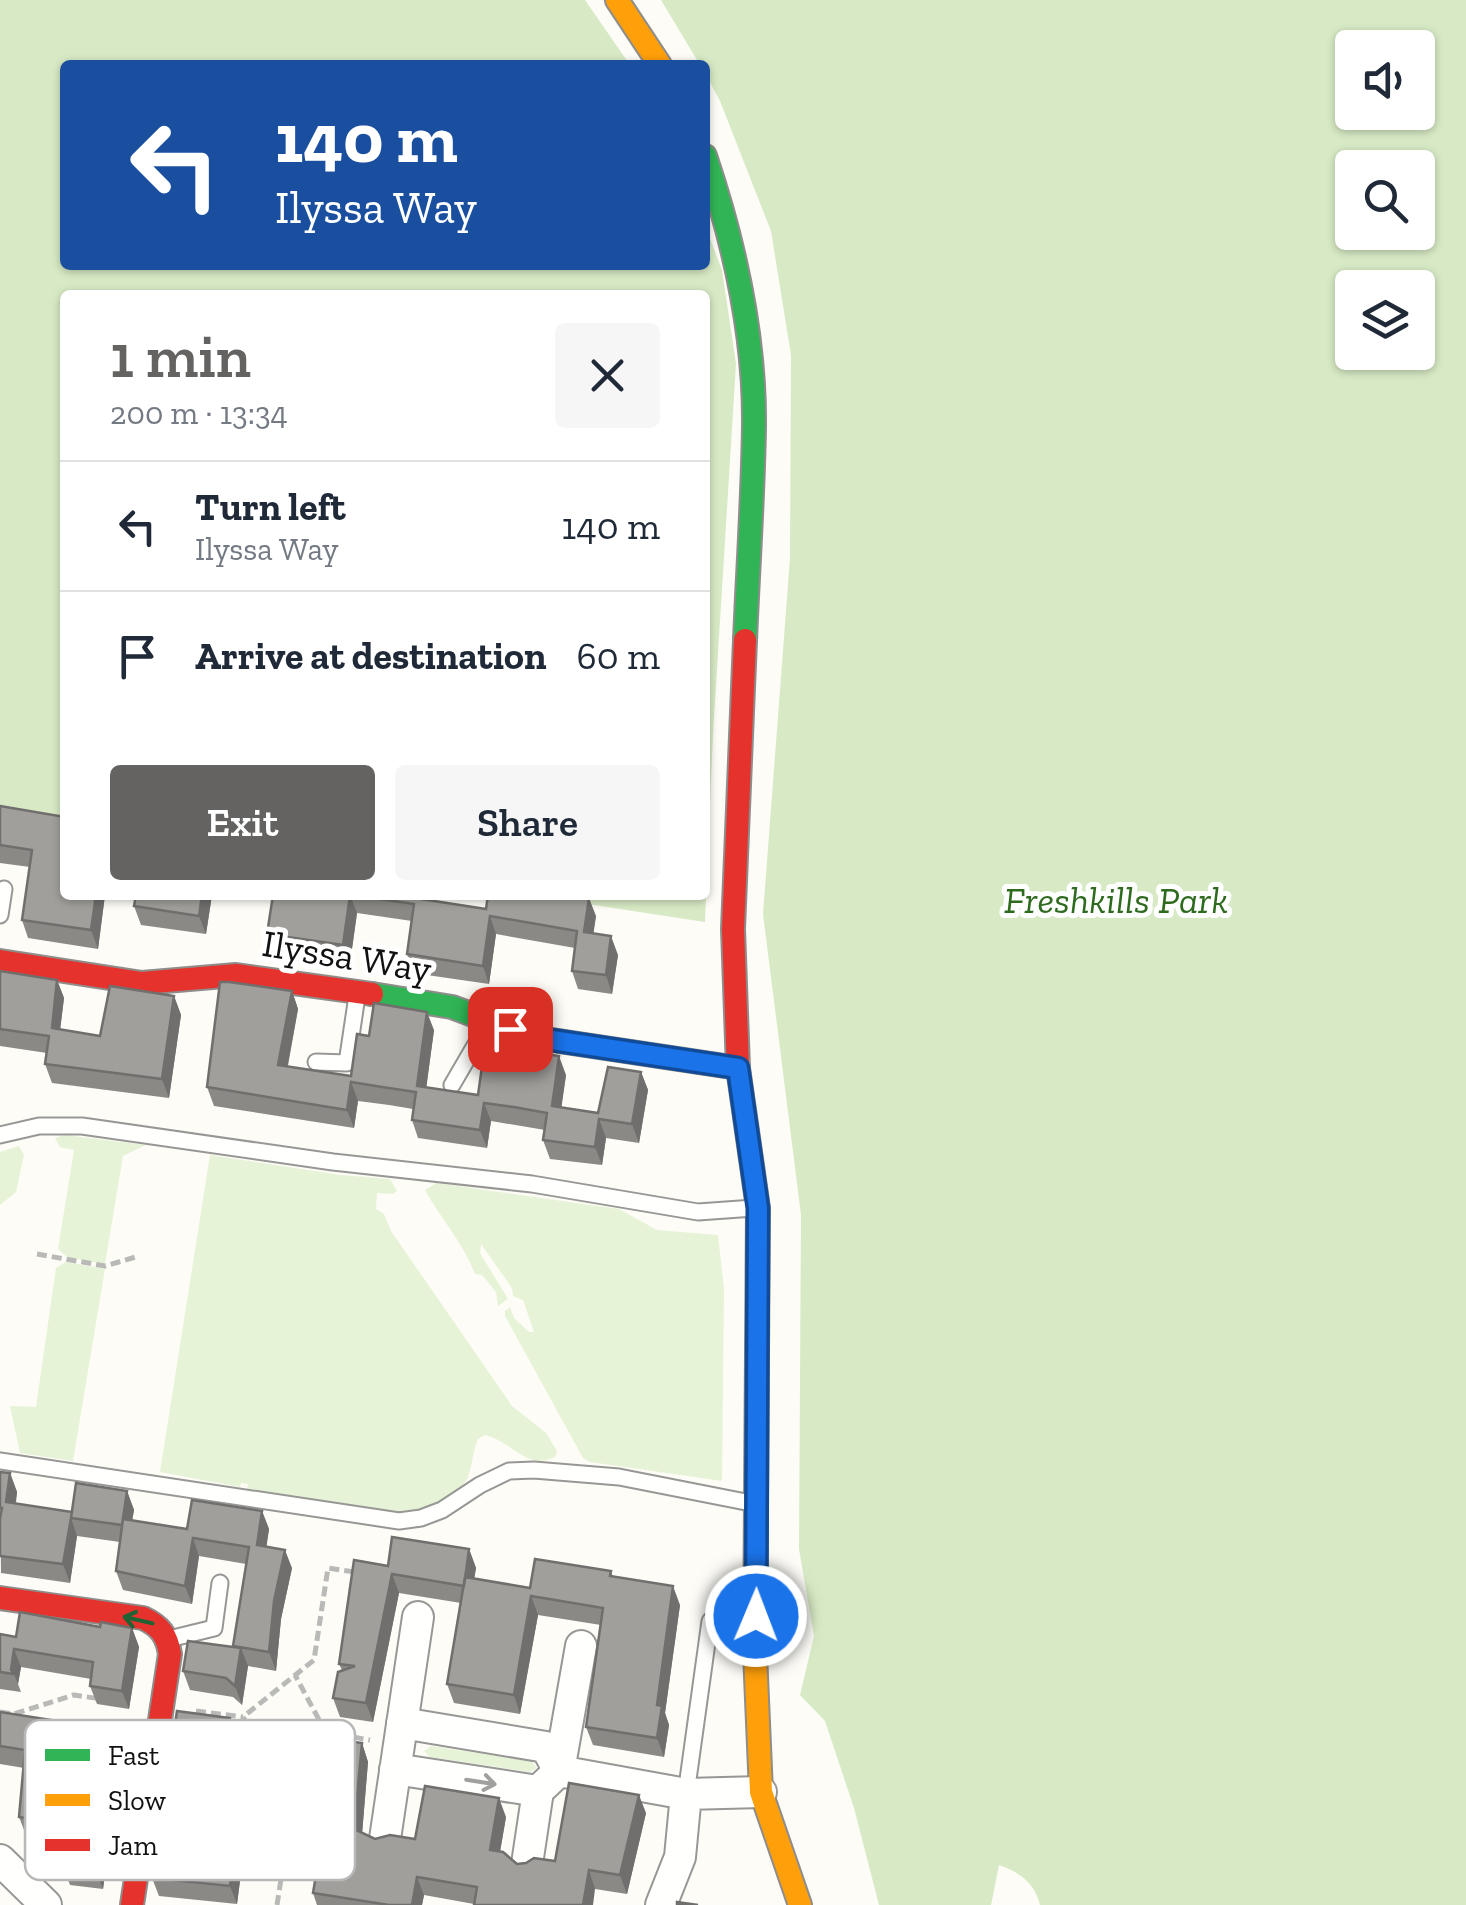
<!DOCTYPE html>
<html lang="en">
<head>
<meta charset="utf-8">
<style>
	:root { --surface:#fff; --page:#f6f6f7; --text:#1f2937; --muted:#747a83; --line:#e0e1e3; --accent:#646362 }
	body { margin:0; font-family:"Zilla Slab",serif; background:var(--page); color:var(--text); height:100vh; display:flex; flex-direction:column; font-size:38px; white-space:nowrap }
	* { box-sizing:border-box; margin:0 }
	p { font-size:32px; color:var(--muted) }
	.icon { flex:none; width:55px; height:55px; fill:none; stroke:currentColor; stroke-width:2; stroke-linecap:round; stroke-linejoin:round }
	.map { position:relative; flex:1; overflow:hidden }
	.drawer { position:absolute; left:60px; top:290px; width:650px; height:610px; display:flex; flex-direction:column; background:var(--surface); border-radius:10px; box-shadow:0 2px 8px #0004 }
	.drawer>* { flex:none }
	.guide { position:absolute; left:60px; top:60px; width:650px; height:210px; border-radius:10px; box-shadow:0 2px 8px #0004; background:#1a4fa0; color:#fff; overflow:hidden }
	.fabs { position:absolute; left:1335px; top:30px; display:grid; gap:20px }
	.fabs a { display:grid; place-items:center; width:100px; height:100px; border-radius:10px; background:var(--surface); box-shadow:0 2px 8px #0004; font-size:50px }
	.pin { position:absolute; display:grid; place-items:center; width:85px; height:85px; color:#fff; margin:-42px; border-radius:20px; box-shadow:0 5px 15px #0006 }
	.me { position:absolute; width:110px; margin:-55px; rotate:1deg; stroke-linejoin:round; filter:drop-shadow(0 0 8px #0008) }
	.turn { display:flex; align-items:center; gap:35px; height:210px; padding:0 50px; font-size:45px }
	.turn .icon { width:130px; height:130px; stroke-width:2.5 }
	.turn b { display:block; font-size:70px; line-height:85px }
	.round { display:grid; place-items:center; flex:none; width:105px; height:105px; border-radius:10px; background:var(--page) }
	.overview { display:flex; align-items:center; justify-content:space-between; height:170px; padding:0 50px }
	h1 { font-size:60px; font-weight:600; line-height:75px; color:var(--accent) }
	.button { display:flex; gap:20px; margin-top:auto; padding:20px 50px }
	.button a { flex:1; height:115px; border-radius:10px; background:var(--accent); color:#fff; font-size:40px; font-weight:600; line-height:115px; text-align:center }
	.button a+a { background:var(--page); color:var(--text) }
	ul { padding:0; list-style:none }
	li { display:flex; align-items:center; gap:30px; height:130px; padding:0 50px; border-top:2px solid var(--line) }
	li div { flex:1 }
	li b { display:block; font-size:38px }
	li em { font-style:normal }
	.map>svg:first-child { display:block }
	.green { fill:#e7f3d7 }
	.forest { fill:#d8eac5; fill-rule:evenodd }
	.lines { fill:none; stroke-linecap:round; stroke-linejoin:round }
	.lane-casing { stroke:#979795; stroke-width:19 }
	.street-casing { stroke:#979795; stroke-width:34 }
	.fast-casing { stroke:#8e8d8b; stroke-width:26 }
	.slow-casing { stroke:#8e8d8b; stroke-width:26 }
	.jam-casing { stroke:#8e8d8b; stroke-width:26 }
	.path { stroke:#b9b9b8; stroke-width:5; stroke-dasharray:10 5; stroke-linecap:butt }
	.lane { stroke:#fffffe; stroke-width:15 }
	.street { stroke:#fffffe; stroke-width:30 }
	.fast { stroke:#30b455; stroke-width:22 }
	.slow { stroke:#ff9f0a; stroke-width:22 }
	.jam { stroke:#e5322d; stroke-width:22 }
	.wall { fill:#8a8986 }
	.shaded-wall { fill:#716f6d }
	.building { fill:#a19f9c; stroke:#716f6d; stroke-width:2.5 }
	.oneway { stroke:#206233 }
	.oneway2 { stroke:#a0a09f }
	.route-casing { stroke:#114b97; stroke-width:25 }
	.route { stroke:#1a73e8; stroke-width:18 }
	.labels { text-anchor:middle; stroke-width:10; stroke-linejoin:round; paint-order:stroke }
	.park-label { font-size:38px; font-style:italic; fill:#2f6b1f; stroke:#fff }
	.street-label { font-size:38px; fill:#111; stroke:#fff }
	.key { fill:#fff; stroke:#b8b8b8; stroke-width:2.5 }
	.key-label { font-size:28px; fill:#111 }
</style>
</head>
<body>
<div class="map">
<svg width="1466" height="1905" viewBox="0 0 1466 1905">
	<rect width="100%" height="100%" fill="#fdfcf7"/>
	<path class="green" d="M65,1135L146,1145L123,1156L105,1264L67,1257L58,1249L74,1150L60,1147L55,1138Z
		M19,1146L24,1155L16,1192L0,1205V1152Z
		M210,1155L341,1175L390,1179L397,1191L393,1194L377,1193L376,1209L384,1214L391,1231L512,1406L546,1433L557,1451L556,1456C528,1473 512,1441 485,1435L478,1439C472,1452 473,1466 467,1479C455,1502 427,1511 403,1514L247,1489L248,1484L241,1483L240,1487L160,1472Z
		M436,1183L619,1209L657,1230L718,1235L724,1289L722,1481L590,1462L583,1458L505,1316V1311L510,1307L514,1318L529,1332H534L523,1300L513,1296L512,1288L481,1244L480,1253L508,1299L498,1306L496,1292L482,1275L475,1274C463,1242 440,1218 425,1190Z
		M66,1262L105,1269L73,1461L20,1453L10,1406L36,1407L56,1268Z
		M431,1746L531,1761L537,1768L530,1772L430,1757L424,1751Z"/>
	<path class="forest" d="M0,0H585L630,65H65V265H705V225L722,270L736,364L713,734L705,922L528,895H705V295H65V825L0,815Z
		M661,0H1466V1905H1040C1035,1883 1019,1872 999,1865L991,1905H879L854,1808L825,1721L800,1695L814,1636L799,1549L801,1215L763,914L790,558L791,355L771,231L720,101L705,73V65H700ZM1352,48H1418V112H1352ZM1352,168H1418V232H1352ZM1352,288H1418V352H1352Z"/>
	<g class="lines">
		<defs>
			<path id="lane" d="M0,915L4,889
				M316,1062L347,1063L357,996
				M452,1085L487,1025
				M0,1135L39,1126H82L333,1162L532,1184L698,1212L754,1208
				M0,1461L399,1521L421,1518L442,1510L480,1485L509,1471L534,1470L619,1477L751,1503
				M169,1639L214,1628L220,1583
				M97,1785L194,1799
				M686,1794L710,1621"/>
			<path id="street" d="M402,1723L546,1747L559,1771
				M395,1769L538,1791L559,1771L581,1646
				M559,1771L686,1794L761,1792
				M385,1839L418,1617
				M0,1860L46,1905
				M527,1864L538,1791
				M661,1905L680,1857L686,1794"/>
			<path id="fast" d="M705,156C734,242 755,334 754,426C753,497 748,569 745,640
				M372,994L452,1007L532,1037L738,1068"/>
			<path id="slow" d="M617,0L660,65
				M756,1500L755,1653L761,1792L800,1905"/>
			<path id="jam" d="M745,640L733,929L738,1068L758,1208L756,1500
				M0,961L142,983L236,975L372,994
				M0,1598L143,1618C160,1626 167,1635 170,1654L132,1905"/>
		</defs>
		<use href="#lane" class="lane-casing"/>
		<use href="#street" class="street-casing"/>
		<use href="#fast" class="fast-casing"/>
		<use href="#slow" class="slow-casing"/>
		<use href="#jam" class="jam-casing"/>
		<path class="path" d="M37,1254L105,1266L139,1256
			M196,1711L243,1717
			M0,1712L14,1714L74,1695L101,1699
			M324,1732L370,1740
			M279,1772L324,1735V1729L295,1675
			M241,1845L324,1856
			M277,1905L294,1795L243,1717L314,1660L328,1568L355,1572"/>
		<use href="#lane" class="lane"/>
		<use href="#street" class="street"/>
		<use href="#fast" class="fast"/>
		<use href="#slow" class="slow"/>
		<use href="#jam" class="jam"/>
	</g>
	<path class="wall" d="M0,806L105,895L98,949L28,938L22,920L30,867L0,863Z
		M212,895L206,934L141,925L134,906Z
		M240,895H431L430,900L486,909L596,916L593,933L618,955L612,994L578,989L572,971L575,948L496,934L489,984L413,973L407,954L412,921L357,913L350,963L274,952L267,934L272,900Z
		M0,971L57,980L64,998L60,1030L100,1036L174,996L181,1015L169,1098L52,1083L45,1064L47,1053L0,1046Z
		M292,991L298,1009L288,1066L351,1076L369,1036L434,1030L426,1088L478,1095L566,1075L561,1107L598,1113L641,1072L648,1090L639,1143L606,1138L602,1165L550,1159L543,1140L545,1130L491,1121L487,1148L418,1138L412,1120L413,1109L389,1105L358,1101L354,1128L214,1106L207,1087Z
		M0,1472L10,1473L17,1492L16,1503L72,1512L127,1491L134,1510L132,1521L187,1529L262,1511L269,1529L266,1547L292,1568L281,1619L276,1671L248,1666L242,1705L233,1697L190,1690L183,1671L233,1647L246,1564L199,1556L192,1604L123,1590L116,1571L120,1542L77,1536L70,1583L1,1573Z
		M469,1549L476,1568L474,1579L530,1588L611,1571L613,1577L680,1605L665,1713L669,1725L664,1757L593,1745L586,1727L601,1625L538,1615L520,1714L454,1703L447,1684L461,1603L399,1593L373,1722L340,1717L333,1698L342,1670L339,1664L388,1566Z
		M100,1627L132,1628L139,1647L129,1709L97,1704L90,1686L91,1679L21,1667L18,1684L21,1692L0,1689V1634L16,1637Z
		M0,1712L64,1722L71,1741L64,1790L113,1817L103,1889L70,1885L66,1874L48,1871L41,1852V1837L26,1835L19,1817L24,1768L0,1764Z
		M237,1737L235,1752L261,1773L250,1842H245L237,1904L159,1896L152,1878L208,1811L213,1773L178,1768L171,1749Z
		M362,1743L368,1762L362,1833L375,1839H415L506,1817L500,1852L517,1864L555,1861L646,1813L627,1894L595,1889L474,1904L424,1895L422,1905H317L313,1893L320,1850L312,1831Z"/>
	<path class="shaded-wall" d="M96,895H105L98,949L91,930Z
		M202,895H212L206,934L199,916Z
		M350,895L357,913L350,963L343,945Z
		M422,895H431L428,918L421,899Z
		M589,898L596,916L591,951L584,932Z
		M490,916L496,934L489,984L483,966Z
		M611,936L618,955L612,994L606,975Z
		M57,980L64,998L58,1047L52,1028Z
		M292,991L298,1009L284,1084L278,1065Z
		M174,996L181,1015L169,1098L162,1079Z
		M427,1012L434,1030L424,1105L417,1086Z
		M559,1056L566,1075L559,1125L552,1106Z
		M641,1072L648,1090L639,1143L632,1124Z
		M351,1082L358,1101L354,1128L347,1110Z
		M484,1103L491,1121L487,1148L480,1130Z
		M599,1119L606,1138L602,1165L595,1147Z
		M10,1473L17,1492L13,1520L6,1502Z
		M127,1491L134,1510L128,1544L122,1525Z
		M262,1511L269,1529L264,1564L257,1545Z
		M71,1518L77,1536L70,1583L63,1564Z
		M193,1538L199,1556L192,1604L185,1586Z
		M469,1549L476,1568L470,1604L464,1586Z
		M285,1550L292,1568L281,1619L276,1671L269,1652L274,1601Z
		M392,1574L399,1593L373,1722L366,1703Z
		M673,1586L680,1605L665,1713L669,1725L664,1757L657,1738V1705Z
		M531,1596L538,1615L520,1714L514,1695Z
		M132,1628L139,1647L129,1709L122,1691Z
		M241,1648L248,1666L242,1705L235,1686Z
		M14,1649L21,1667L18,1684L14,1674L11,1670Z
		M230,1718L237,1737L232,1769L226,1750Z
		M64,1722L71,1741L61,1807L54,1789Z
		M362,1743L368,1762L361,1847L354,1829Z
		M254,1754L261,1773L250,1842L243,1824Z
		M639,1795L646,1813L627,1894L620,1875Z
		M499,1798L506,1817L497,1869L490,1850Z
		M106,1799L113,1817L103,1889L96,1871Z
		M238,1823L245,1842L237,1904L230,1886Z
		M589,1870L595,1889L593,1905H583Z
		M417,1877L424,1895L422,1905H412Z"/>
	<path class="building" d="M0,806L65,817V895H96L91,930L22,920L32,850L0,845Z
		M136,895H202L199,916L134,906Z
		M273,895H350L343,945L267,934Z
		M353,895H422L421,899L486,909L488,895H573L589,898L584,932L611,936L606,975L572,971L577,931L490,916L483,966L407,954L414,904Z
		M0,971L57,980L52,1028L100,1036L110,986L174,996L162,1079L45,1064L49,1036L0,1029Z
		M220,982H229L292,991L278,1065L351,1076L357,1034L369,1036L374,1003L427,1012L417,1086L478,1095L485,1045L559,1056L552,1106L598,1113L608,1067L641,1072L632,1124L599,1119L595,1147L543,1140L547,1113L514,1107L484,1103L480,1130L412,1120L416,1092L382,1087L351,1082L347,1110L207,1087Z
		M0,1472L10,1473L6,1502L72,1512L63,1564L0,1556V1519L2,1508H0Z
		M76,1483L127,1491L122,1525L71,1518Z
		M192,1500L262,1511L257,1545L285,1550L274,1601L269,1652L233,1646L249,1547L193,1538L185,1586L116,1571L123,1519L187,1529Z
		M392,1537L469,1549L464,1586L392,1574L366,1703L333,1698L338,1672L355,1666L339,1664L354,1560L388,1566Z
		M535,1559L611,1571L610,1576L673,1586L657,1705L662,1706L657,1738L586,1727L603,1608L531,1596L514,1695L447,1684L465,1577L530,1588Z
		M20,1612L100,1627L101,1622L132,1628L122,1691L90,1686L93,1662L14,1649L11,1670L14,1674L0,1672V1634L16,1637Z
		M188,1641L241,1648L235,1686L226,1678L183,1671Z
		M177,1711L230,1718L226,1750L254,1754L243,1824L238,1823L230,1886L152,1878L163,1804L208,1811L216,1755L171,1749Z
		M0,1712L64,1722L54,1789L106,1799L96,1871L63,1866L65,1856L41,1852L40,1820L19,1817L25,1750L0,1746Z
		M328,1738L362,1743L354,1829L375,1839L390,1835L415,1839L425,1786L499,1798L490,1850L503,1852L517,1864L526,1863L534,1858L555,1861L569,1783L639,1795L620,1875L589,1870L583,1905H474L477,1887L417,1877L412,1905H389L313,1893L323,1833L312,1831L327,1763Z
		M677,1902L698,1905H677Z"/>
	<defs><path id="oneway-shaft" d="M-6 0H5M1.5-3L5.5 0L1.5 3" fill="none" stroke-width="1.6" stroke-linecap="round" stroke-linejoin="round" transform="scale(2.5)"/></defs>
	<use class="oneway" href="#oneway-shaft" transform="translate(138 1620) rotate(-167)"/>
	<use class="oneway2" href="#oneway-shaft" transform="translate(481 1782) rotate(9)"/>
	<g class="lines">
		<defs>
			<path id="route" d="M510,1029L532,1037L738,1068L758,1208L756,1616"/>
		</defs>
		<use href="#route" class="route-casing"/>
		<use href="#route" class="route"/>
	</g>
	<g class="labels">
		<g class="park-label">
			<text x="1116" y="913">Freshkills Park</text>
		</g>
		<g class="street-label">
			<text transform="translate(347 956) rotate(9)" y="13">Ilyssa Way</text>
		</g>
	</g>
	<rect x="25" y="1720" width="330" height="160" rx="15" class="key"/>
	<rect x="45" y="1749" width="45" height="12" fill="#30b455"/>
	<rect x="45" y="1794" width="45" height="12" fill="#ff9f0a"/>
	<rect x="45" y="1839" width="45" height="12" fill="#e5322d"/>
	<g class="key-label">
		<text x="108" y="1765">Fast</text>
		<text x="108" y="1810">Slow</text>
		<text x="108" y="1855">Jam</text>
	</g>
</svg>
<div class="fabs">
<a><svg class="icon" aria-label="sound" viewBox="0 0 24 24"><path d="M4 9h4l5-4v14l-5-4H4zM17 9q2 3 0 6"/></svg></a>
<a><svg class="icon" aria-label="search" viewBox="0 0 24 24"><circle cx="10" cy="10" r="6"/><path d="M15 15l6 6"/></svg></a>
<a><svg class="icon" aria-label="layers" viewBox="0 0 24 24"><path d="M12 4l9 5-9 5-9-5zM3 14l9 5 9-5"/></svg></a>
</div>
<div class="pin" style="left:510px;top:1029px;background:#d93025"><svg class="icon" aria-label="arrive" viewBox="0 0 24 24"><path d="M6 21V4h12l-3 4 3 4H6"/></svg></div>
<svg class="me" style="left:756px;top:1616px" viewBox="-20 -20 40 40"><circle r="17" fill="#1a73e8" stroke="#fff" stroke-width="3"/><path d="M0-11L8 9 0 5-8 9z" fill="#fff"/></svg>
<div class="guide">
<div class="turn"><svg class="icon" aria-label="left" viewBox="0 0 24 24"><path d="M17 20v-9H6M10 6l-5 5 5 5"/></svg><div><b>140 m</b>Ilyssa Way</div></div>
</div>
<section class="drawer">
<div class="overview"><div><h1>1 min</h1><p>200 m · 13:34</p></div><a class="round"><svg class="icon" aria-label="close" viewBox="0 0 24 24"><path d="M6 6l12 12M18 6L6 18"/></svg></a></div>
<ul>
<li><svg class="icon" aria-label="left" viewBox="0 0 24 24"><path d="M17 20v-9H6M10 6l-5 5 5 5"/></svg><div><b>Turn left</b><p>Ilyssa Way</p></div><em>140 m</em></li>
<li><svg class="icon" aria-label="arrive" viewBox="0 0 24 24"><path d="M6 21V4h12l-3 4 3 4H6"/></svg><div><b>Arrive at destination</b></div><em>60 m</em></li>
</ul>
<div class="button"><a>Exit</a><a>Share</a></div>
</section>
</div>
</body>
</html>
